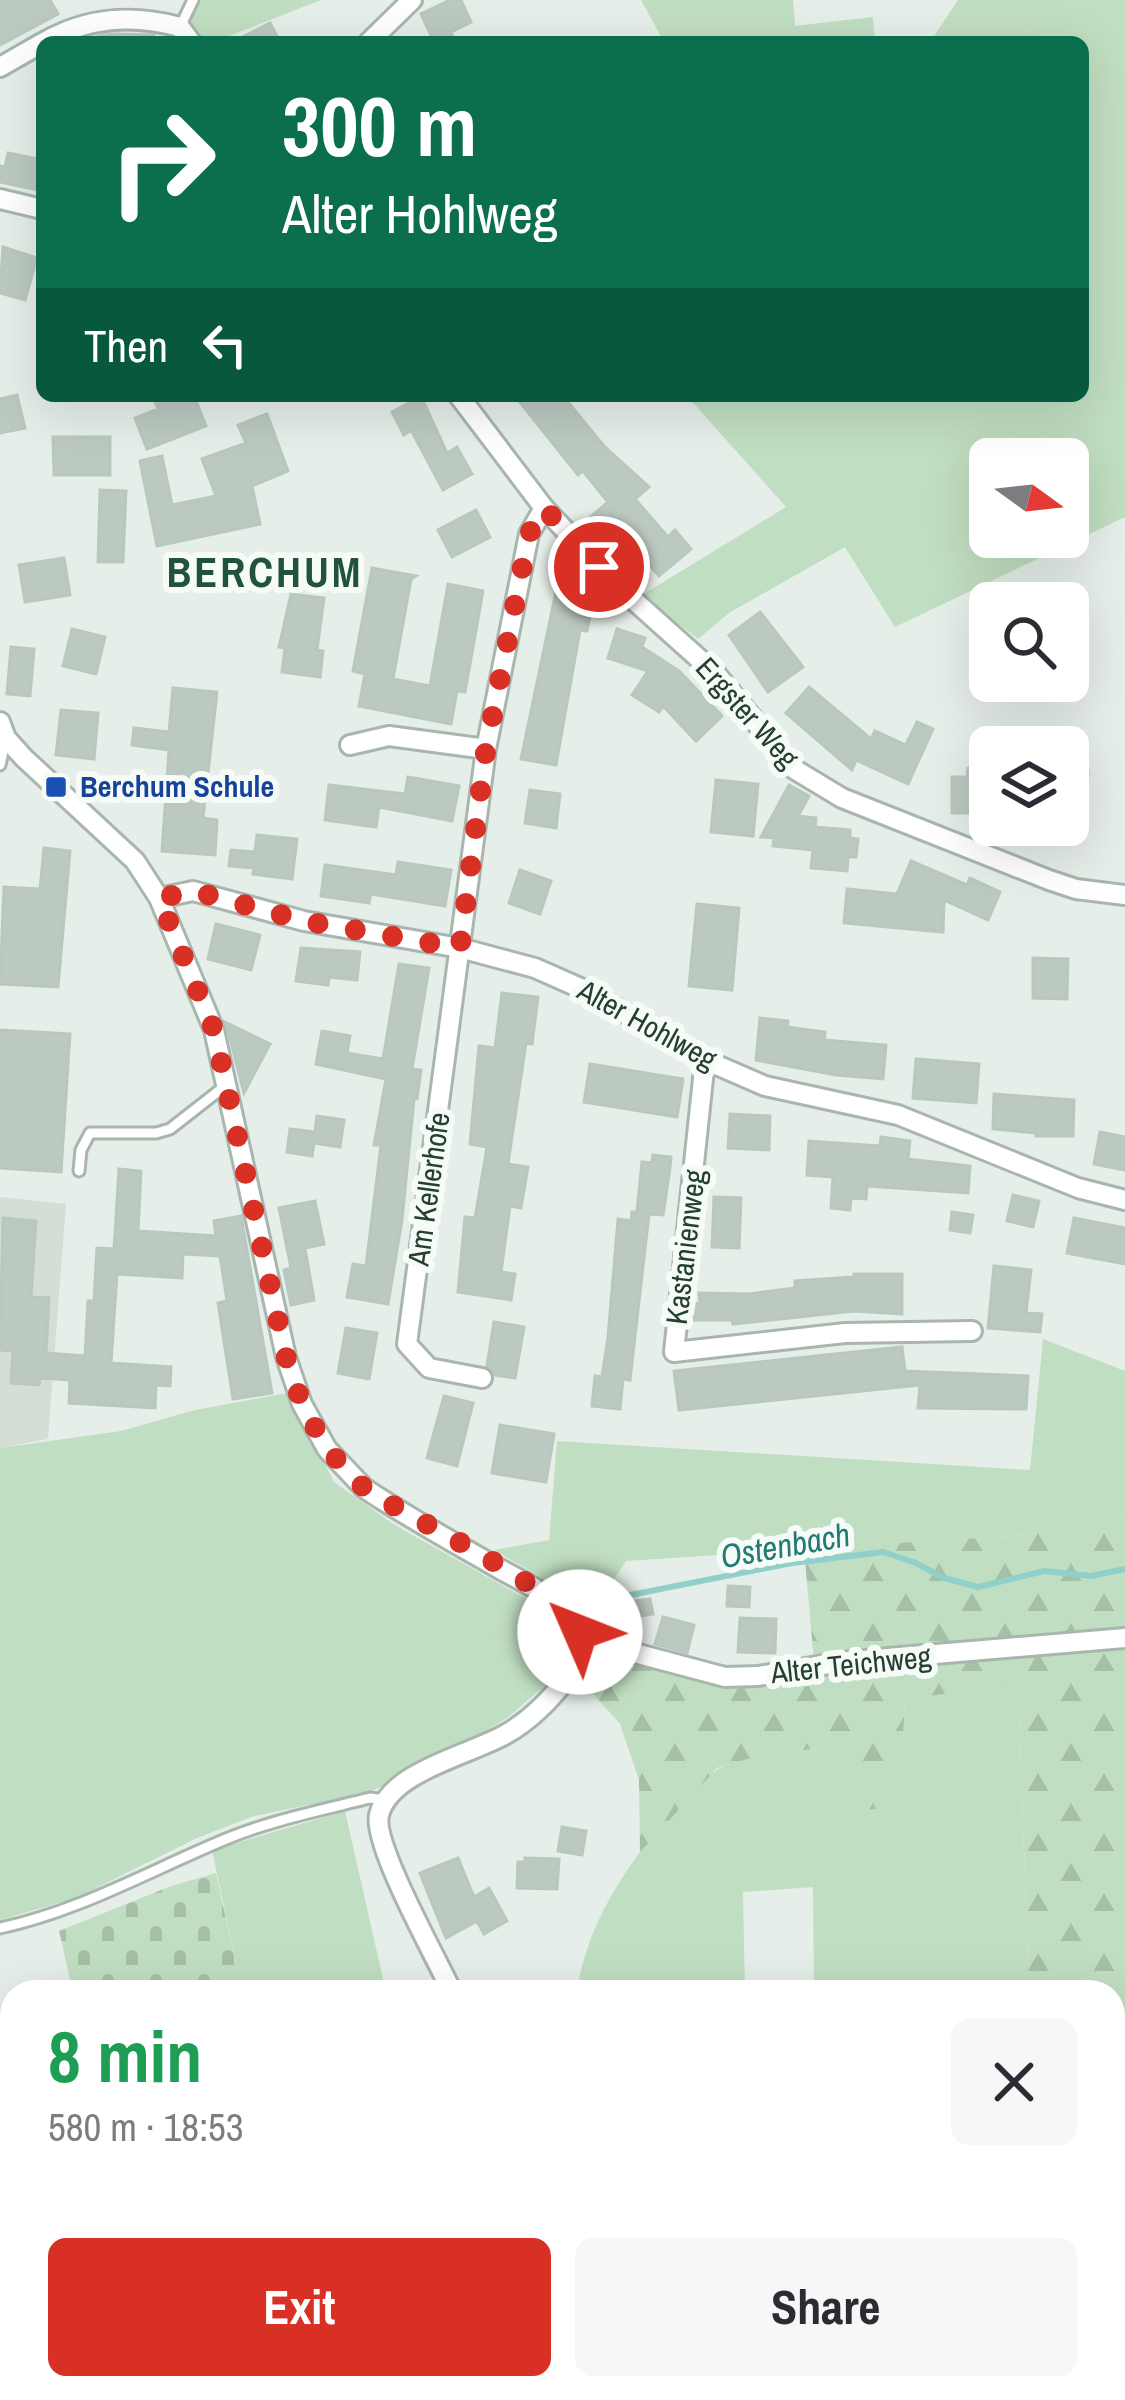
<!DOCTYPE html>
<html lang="en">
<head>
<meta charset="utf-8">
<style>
	:root { --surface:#fff; --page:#f7f7f7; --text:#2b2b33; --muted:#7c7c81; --accent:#d93025 }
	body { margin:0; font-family:"Archivo Narrow",sans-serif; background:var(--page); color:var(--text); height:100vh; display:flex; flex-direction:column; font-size:45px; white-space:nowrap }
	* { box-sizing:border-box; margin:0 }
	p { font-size:39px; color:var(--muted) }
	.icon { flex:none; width:66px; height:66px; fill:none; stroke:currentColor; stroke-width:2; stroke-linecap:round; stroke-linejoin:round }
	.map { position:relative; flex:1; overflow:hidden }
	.drawer { position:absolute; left:0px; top:1980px; width:1125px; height:420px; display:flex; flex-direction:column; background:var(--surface); border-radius:36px 36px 0 0; box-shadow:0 12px 48px #0002 }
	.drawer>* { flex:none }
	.hud { position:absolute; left:36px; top:36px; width:1053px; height:366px; border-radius:18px; box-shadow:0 12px 48px #0002; background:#0b6e4f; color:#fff; overflow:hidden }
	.needle { width:78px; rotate:105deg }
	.tools { position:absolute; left:969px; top:438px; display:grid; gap:24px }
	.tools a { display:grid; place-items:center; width:120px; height:120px; border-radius:18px; background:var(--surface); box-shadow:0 12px 48px #0002; font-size:60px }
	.pin { position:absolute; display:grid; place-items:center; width:102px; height:102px; color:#fff; margin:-51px; border:6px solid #fff; border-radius:50%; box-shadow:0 3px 12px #0007 }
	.me { position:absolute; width:132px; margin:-66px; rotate:314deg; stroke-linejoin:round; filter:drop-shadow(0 0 9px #0008) }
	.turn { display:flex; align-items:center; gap:42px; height:252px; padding:0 48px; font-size:54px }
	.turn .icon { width:156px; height:156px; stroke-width:2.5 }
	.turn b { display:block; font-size:84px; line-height:102px }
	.then { display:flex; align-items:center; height:114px; padding:0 48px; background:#0003; gap:24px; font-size:45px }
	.round { display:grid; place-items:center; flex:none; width:126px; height:126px; border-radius:18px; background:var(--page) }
	.overview { display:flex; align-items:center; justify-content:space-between; height:204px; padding:0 48px }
	h1 { font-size:72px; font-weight:700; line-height:90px; color:#1e9e55 }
	.primary-button { display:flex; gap:24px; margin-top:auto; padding:24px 48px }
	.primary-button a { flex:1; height:138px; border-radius:18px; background:var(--accent); color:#fff; font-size:48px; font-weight:700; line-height:138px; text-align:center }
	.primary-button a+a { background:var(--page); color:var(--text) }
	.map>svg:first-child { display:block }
	.built { fill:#d4ded7 }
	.green { fill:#c0dec1; fill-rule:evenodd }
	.forest { fill:url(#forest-firs) }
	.cemetery { fill:url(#cemetery-stones) }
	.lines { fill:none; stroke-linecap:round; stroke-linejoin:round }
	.stream { stroke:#91d0ca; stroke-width:6 }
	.building { fill:#bbc9c1; stroke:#b9c8be; stroke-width:3 }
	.service-casing { stroke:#a8b6ae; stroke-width:15 }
	.minor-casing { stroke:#a8b6ae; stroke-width:24 }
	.service { stroke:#fff; stroke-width:9 }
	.minor { stroke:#fff; stroke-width:18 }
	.route { stroke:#d93025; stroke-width:21; stroke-dasharray:0 37.8 }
	.transit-dot { fill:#1a4fb4; stroke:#f7fbf8; stroke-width:4.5 }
	.labels { text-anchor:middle; stroke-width:12; stroke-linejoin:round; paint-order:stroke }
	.street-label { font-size:30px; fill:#254032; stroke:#f7fbf8 }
	.transit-label { font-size:30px; font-weight:bold; fill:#164399; stroke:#f7fbf8; text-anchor:start }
	.water-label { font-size:33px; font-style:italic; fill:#217b73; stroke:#f7fbf8 }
	.district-label { font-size:42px; font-weight:bold; letter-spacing:3px; fill:#21523a; stroke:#f7fbf8 }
</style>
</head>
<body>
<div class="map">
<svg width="1125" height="2400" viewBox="0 0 1125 2400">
	<defs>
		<pattern id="forest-firs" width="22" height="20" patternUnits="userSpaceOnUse" patternTransform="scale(3)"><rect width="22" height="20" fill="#c0dec1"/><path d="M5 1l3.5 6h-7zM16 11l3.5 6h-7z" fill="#a5c0a6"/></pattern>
		<pattern id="cemetery-stones" width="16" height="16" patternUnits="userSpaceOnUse" patternTransform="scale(3)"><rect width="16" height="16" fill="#c0dec1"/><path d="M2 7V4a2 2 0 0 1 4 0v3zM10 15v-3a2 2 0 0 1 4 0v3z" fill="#a5c0a6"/></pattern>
	</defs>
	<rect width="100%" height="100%" fill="#e6eee9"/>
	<path class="built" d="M0,1197L66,1204L48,1439L0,1448Z"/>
	<path class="green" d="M197,0H321L214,42H198L191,21Z
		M641,0H793L795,26L873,17L875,42H664Z
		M958,0H1125V517L895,627L845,547L729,613L698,639L642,595L786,507L687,396H1083V42H930ZM990,459H1068V537H990Z
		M1043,1339L1125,1371V1512L1026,1535L626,1561L609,1587L573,1601L547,1581L494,1550L549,1540L557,1441L1030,1470Z
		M288,1393L334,1482L393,1524L555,1615L567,1627L566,1659L548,1683L507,1718L450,1753L368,1793L254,1816L197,1838L76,1898L0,1920V1448L121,1431L195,1410Z
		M1018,1681L1029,1992H814L813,1887L743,1892L745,1992H577C587,1917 639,1845 692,1793C701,1785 710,1773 720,1768C746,1754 782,1754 811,1749L856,1779L903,1741L905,1700Z
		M345,1811L386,1992H242L212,1850Z
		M285,2388H514L517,2400H290Z
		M831,2388H1089L1093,2400H836Z"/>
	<path class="forest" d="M1125,1512V2400H1093L1089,2388H1113V1992H1029L1018,1682L905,1700L903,1741L877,1809L861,1810L855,1779L811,1749L747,1759L717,1768L640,1852L639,1780L620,1724L586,1686V1676L599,1656L614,1654L735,1684L815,1673L804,1549L1026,1535Z"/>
	<path class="cemetery" d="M216,1873L242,1992H73L59,1931L171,1886Z"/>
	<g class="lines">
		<path class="stream" d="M590,1603L792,1563L883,1552L916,1563L944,1578L978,1587L1044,1571L1091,1576L1125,1569
			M545,1634L565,1619"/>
	</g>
	<path class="building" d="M0,0H50L58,14L0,45Z
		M450,0H461L471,22L451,32L455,42H434L421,14Z
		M270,23L280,42H233Z
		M112,34L154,35L153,42H89V38Z
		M8,153L42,160V191L0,182V166L5,167Z
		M3,247L37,258L25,300L0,293Z
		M17,395L25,428L0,433V399Z
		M153,396H194L206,426L147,449L135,418L158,409Z
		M421,396L447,453L457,447L472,474L443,490L411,430L404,435L392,412Z
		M515,396H563L604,446L649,487L635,499L668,537L675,530L691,549L659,576L612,520L597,532L587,520L608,502L583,471L578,475Z
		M267,414L288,471L252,486L260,524L157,546L140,461L162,456L172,505L216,496L202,459L246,443L238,425Z
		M53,437H110V475H54Z
		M100,490L126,491L123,562H98Z
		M476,510L490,537L452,557L438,530Z
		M64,558L70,595L25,602L19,565Z
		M372,568L416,576L411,579L393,679L398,680L430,686L448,584L483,591L465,692L457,691L451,724L359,706L365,674L353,671Z
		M557,587L594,595L587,631L580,630L556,765L521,759Z
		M291,594L324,598L317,650L323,651L320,677L282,672L285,648L279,647Z
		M760,612L803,667L768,692L729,635Z
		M72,629L105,637L96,674L63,666Z
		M617,629L645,638L642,647L679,671L722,716L696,741L663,706L659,712L632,695L648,671L608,658Z
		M11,647L34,649L30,696L7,694Z
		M809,687L871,739L875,731L906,745L917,722L933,729L908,784L856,760L852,770L786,713Z
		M173,688L217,692L203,818L217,820L215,855L162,851L169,750L132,745L134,728L169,732Z
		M61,710L98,713L94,759L56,755Z
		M968,768H988L989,813H952V777H967Z
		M1068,771L1088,772L1085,827L1068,826Z
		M408,777L459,786L452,821L379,807L376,827L325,820L329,785L405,794Z
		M716,780L758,784L753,836L711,832Z
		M789,785L809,796L798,816L816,818L815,827L850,830V838L858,839L856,857H848L847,871L811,868L813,850L773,846L774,838L761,837Z
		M530,790L560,794L556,828L525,823Z
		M257,835L297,839L292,879L253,874L254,868L229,866L231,850L255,852Z
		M44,848L70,851L58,987L0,984L4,887L40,889Z
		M911,861L967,885L970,878L1000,892L988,920L944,900L943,932L844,923L847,889L897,894Z
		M398,862L451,870L445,906L371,894L369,903L321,896L325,865L396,875Z
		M520,870L551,881L540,914L509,903Z
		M697,904L739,908L732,990L689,986Z
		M216,924L260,935L251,970L208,959Z
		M301,948L360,952L357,980L329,977L328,985L296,981Z
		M1033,958L1068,959L1067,999L1033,998Z
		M399,964L429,968L412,1069L421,1070L417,1099H414L402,1220L388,1304L347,1297L353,1264L366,1266L381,1145H374L386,1079L316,1064L322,1031L350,1036L347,1053L383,1059Z
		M502,993L538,997L532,1044L526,1043L508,1164L528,1167L521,1208L510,1206L501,1272L515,1274L511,1300L458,1292L465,1217L475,1218L487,1147L470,1144L479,1046L495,1048Z
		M760,1018L788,1021L787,1027L825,1032L824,1040L886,1045L883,1079L836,1075L756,1060Z
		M225,1022L270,1044L244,1093L227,1027Z
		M0,1030L70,1034L61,1172L0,1168Z
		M916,1059L979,1064L976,1103L913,1098Z
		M590,1064L683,1079L677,1117L584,1102Z
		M994,1094L1074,1100L1073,1136H1036V1133L993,1129Z
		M730,1114L770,1116L769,1150L728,1148Z
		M317,1116L344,1120L340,1147L314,1143L312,1156L287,1152L290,1129L315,1132Z
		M1100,1132L1125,1137V1170L1094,1164Z
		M881,1137L910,1141L908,1159L970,1166L968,1193L867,1186L866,1199L851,1198L850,1210L831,1208L833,1177L807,1175L809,1141L880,1146Z
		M653,1155L671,1157L670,1168L663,1215L649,1214L630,1380L623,1379L620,1409L592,1406L595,1376L602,1377L608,1337L618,1219L631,1221L632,1212H637L642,1162L652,1163Z
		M119,1169L141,1171L138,1231L216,1236L214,1221L241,1216L272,1393L233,1399L218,1303L227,1301L220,1256L183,1254L182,1278L117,1274L111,1363L171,1367L170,1386L156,1385L155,1408L69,1403L70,1380L40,1378L39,1385L11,1383L13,1351L0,1350L3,1218L36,1221L31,1297L49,1298L46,1353L85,1356L88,1301H94L97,1248L114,1249Z
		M1013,1195L1039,1201L1033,1227L1007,1221Z
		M714,1197L741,1198L739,1248L712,1247Z
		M315,1201L324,1244L305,1248L314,1300L291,1305L284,1270L291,1268L279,1208Z
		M952,1212L973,1215L970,1233L950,1230Z
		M1074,1218L1125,1228V1264L1067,1253Z
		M994,1266L1031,1270L1026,1313L1042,1314L1040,1332L988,1328Z
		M854,1274H902V1314L854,1311L733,1324L732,1320H694L693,1304L700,1303L699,1293L749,1294L795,1288V1281L854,1277Z
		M494,1322L524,1327L515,1378L495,1375L487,1366Z
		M346,1328L377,1333L369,1379L338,1373Z
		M902,1347L905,1371L1028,1376L1026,1409L918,1408L920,1385L679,1410L674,1371Z
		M444,1396L473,1403L457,1466L427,1458Z
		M500,1425L554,1434L546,1482L492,1473Z
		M728,1586L750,1587L749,1607L727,1606Z
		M650,1599L653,1614L622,1619L620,1603Z
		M663,1617L694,1625L687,1653L655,1644Z
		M740,1618L776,1619L775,1653L738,1652Z
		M562,1827L586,1831L582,1855L558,1851Z
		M458,1858L474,1897L489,1888L507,1921L484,1934L477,1921L446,1938L420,1873Z
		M525,1858L559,1859L557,1889L517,1888L518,1862H525Z"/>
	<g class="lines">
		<defs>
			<path id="service" d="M180,27L193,0
				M0,765L6,738
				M79,1171L81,1150L90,1133H156L170,1129L225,1086
				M0,1928C80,1911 151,1870 226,1839C272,1820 322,1810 370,1798L384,1800"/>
			<path id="minor" d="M44,42C88,17 132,14 180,27L191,42
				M369,42L412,0
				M0,67L42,43
				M0,199L42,209
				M459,396L544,508L619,587L716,674L794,769L842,798L1049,880L1076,889L1125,895
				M0,722L6,738L24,758L135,861L159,898L214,1030L286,1357L302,1404L327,1449L364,1488C407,1517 453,1542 498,1568C540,1592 611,1619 567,1678C551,1699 529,1721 506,1734C470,1755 390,1771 379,1815C372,1844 437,1959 452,1992
				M350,745L389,736L486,749
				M159,898L193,891L304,921L460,948L535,968L587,991L705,1060L765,1086L898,1115L1078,1188L1125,1200
				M705,1060L674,1352L845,1333L972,1331
				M482,1378L429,1368L407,1344L486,749L529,534L544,508
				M582,1639L725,1677L758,1676L841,1662L1125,1638
				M814,2388L819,2400"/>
		</defs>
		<use href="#service" class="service-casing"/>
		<use href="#minor" class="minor-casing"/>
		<use href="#service" class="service"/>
		<use href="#minor" class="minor"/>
	</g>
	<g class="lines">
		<path class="route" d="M580,1632C564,1590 409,1518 364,1488L327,1449L302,1404L286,1357L214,1030L159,898L194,891L304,921L460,948L486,749L529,534L544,508L599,567"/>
	</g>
	<rect class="transit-dot" x="44" y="775" width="24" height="24" rx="6"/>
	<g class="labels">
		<g class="street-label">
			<text transform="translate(747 713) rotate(48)" y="10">Ergster Weg</text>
			<text transform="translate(647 1025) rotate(29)" y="10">Alter Hohlweg</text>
			<text transform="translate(429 1189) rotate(-82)" y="10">Am Kellerhofe</text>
			<text transform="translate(686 1247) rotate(-83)" y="10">Kastanienweg</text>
			<text transform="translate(851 1665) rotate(-6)" y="10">Alter Teichweg</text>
		</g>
		<g class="transit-label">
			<text x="80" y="797">Berchum Schule</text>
		</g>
		<g class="water-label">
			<text transform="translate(785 1545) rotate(-10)" y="12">Ostenbach</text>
		</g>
		<g class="district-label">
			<text x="265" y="587">BERCHUM</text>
		</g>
	</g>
</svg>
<div class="tools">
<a><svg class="needle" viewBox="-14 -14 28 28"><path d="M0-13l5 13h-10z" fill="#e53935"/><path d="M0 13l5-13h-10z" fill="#7c7c81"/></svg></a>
<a><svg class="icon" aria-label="search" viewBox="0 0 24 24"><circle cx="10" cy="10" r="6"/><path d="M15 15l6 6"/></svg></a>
<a><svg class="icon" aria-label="layers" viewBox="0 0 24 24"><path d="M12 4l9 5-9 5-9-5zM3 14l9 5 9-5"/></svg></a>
</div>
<div class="pin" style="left:599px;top:567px;background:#d93025"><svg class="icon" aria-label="arrive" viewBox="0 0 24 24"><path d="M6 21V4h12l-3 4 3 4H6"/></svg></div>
<svg class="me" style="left:580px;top:1632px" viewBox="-20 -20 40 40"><circle r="19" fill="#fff"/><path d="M0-13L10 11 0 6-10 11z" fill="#d93025"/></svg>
<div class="hud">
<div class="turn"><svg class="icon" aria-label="right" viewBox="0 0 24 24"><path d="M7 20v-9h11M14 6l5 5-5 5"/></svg><div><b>300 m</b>Alter Hohlweg</div></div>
<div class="then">Then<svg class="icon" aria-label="left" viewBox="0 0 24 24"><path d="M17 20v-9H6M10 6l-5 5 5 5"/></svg></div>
</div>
<section class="drawer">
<div class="overview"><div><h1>8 min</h1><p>580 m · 18:53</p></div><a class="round"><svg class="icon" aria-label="close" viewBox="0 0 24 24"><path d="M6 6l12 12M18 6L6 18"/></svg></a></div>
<div class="primary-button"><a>Exit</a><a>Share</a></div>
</section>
</div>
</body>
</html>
